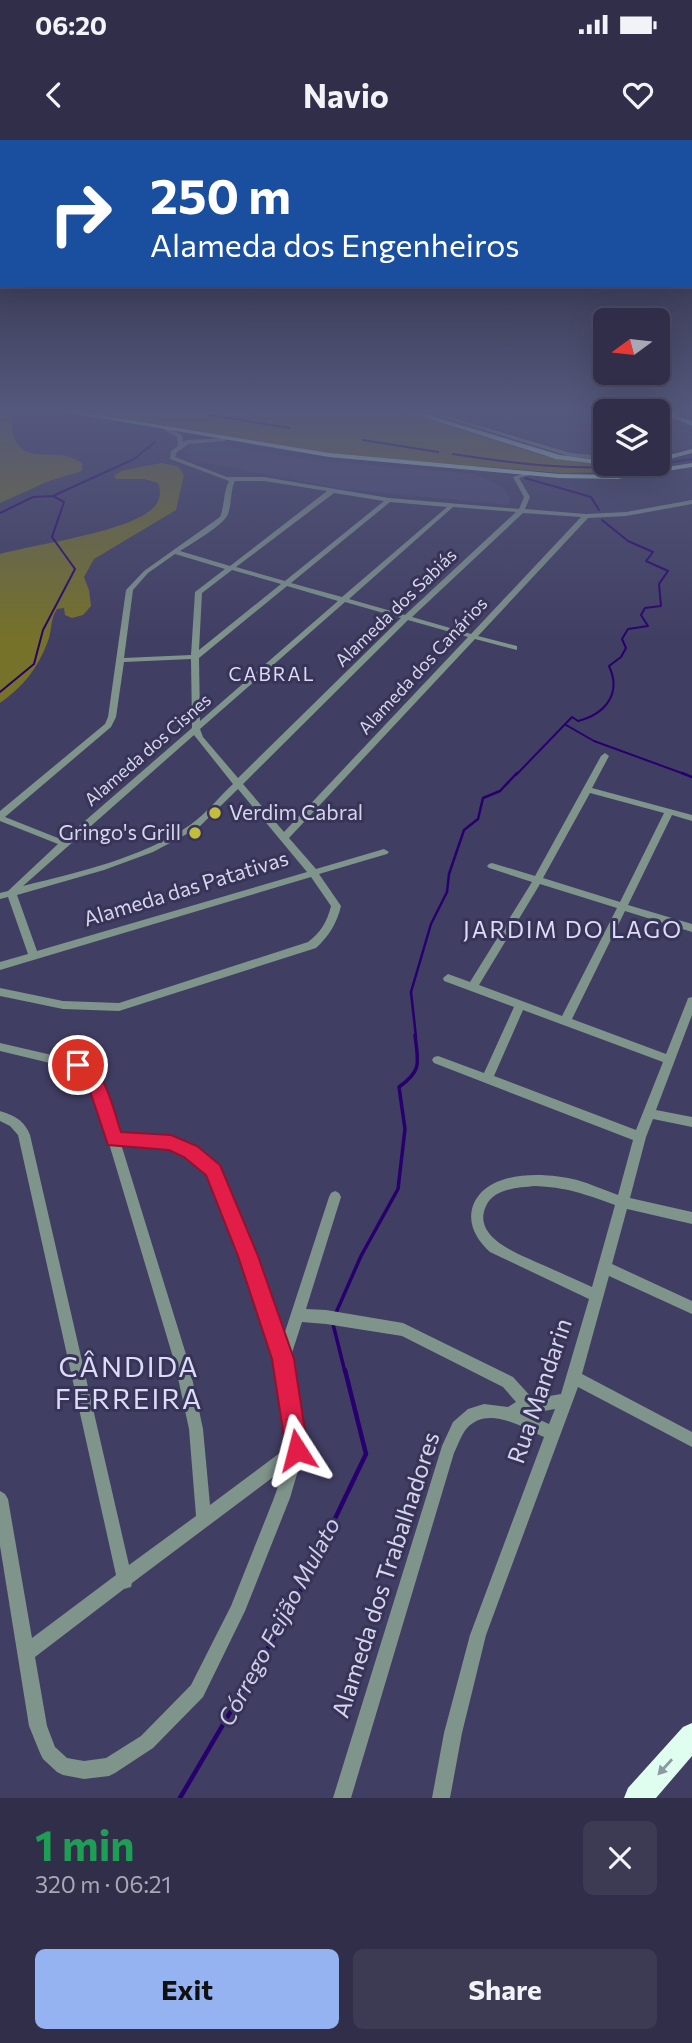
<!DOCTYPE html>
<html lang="en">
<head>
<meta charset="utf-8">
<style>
	:root { --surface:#312e4a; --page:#3d3a54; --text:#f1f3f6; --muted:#a8a8b5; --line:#4c4a62; --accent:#95b2f1 }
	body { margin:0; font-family:Commissioner,sans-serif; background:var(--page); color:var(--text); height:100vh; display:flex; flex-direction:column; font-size:26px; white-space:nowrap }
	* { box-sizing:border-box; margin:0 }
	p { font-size:23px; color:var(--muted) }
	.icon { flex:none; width:38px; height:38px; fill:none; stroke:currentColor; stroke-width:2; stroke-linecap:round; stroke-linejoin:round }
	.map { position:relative; height:1658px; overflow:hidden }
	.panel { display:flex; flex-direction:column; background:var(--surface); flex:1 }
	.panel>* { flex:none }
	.guide { position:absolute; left:0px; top:0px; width:693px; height:147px; box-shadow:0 7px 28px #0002,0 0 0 2px var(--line); background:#1a4fa0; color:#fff; overflow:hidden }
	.needle { width:46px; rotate:255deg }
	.tools { position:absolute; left:593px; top:168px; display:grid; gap:14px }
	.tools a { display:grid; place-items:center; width:77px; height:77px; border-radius:10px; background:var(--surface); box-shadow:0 7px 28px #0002,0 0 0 2px var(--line); font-size:35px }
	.pin { position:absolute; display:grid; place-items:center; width:60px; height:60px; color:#fff; margin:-30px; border:4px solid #fff; border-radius:50%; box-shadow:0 2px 7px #0007 }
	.me { position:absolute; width:77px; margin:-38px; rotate:351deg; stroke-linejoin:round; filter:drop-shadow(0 0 5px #0008) }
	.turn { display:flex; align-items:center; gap:24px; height:147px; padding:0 35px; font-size:32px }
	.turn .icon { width:91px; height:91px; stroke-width:2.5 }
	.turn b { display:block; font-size:49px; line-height:60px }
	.round { display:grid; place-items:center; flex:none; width:74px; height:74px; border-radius:10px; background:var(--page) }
	.summary { display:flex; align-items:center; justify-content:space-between; height:119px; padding:0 35px }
	h1 { font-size:42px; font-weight:700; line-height:52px; color:#1e9e55 }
	.primary-button { display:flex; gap:14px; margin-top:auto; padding:14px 35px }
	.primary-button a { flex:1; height:80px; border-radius:10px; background:var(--accent); color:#111; font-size:28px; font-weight:700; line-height:80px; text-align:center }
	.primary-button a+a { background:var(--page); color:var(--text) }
	.status { display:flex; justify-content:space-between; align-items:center; height:49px; padding:0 35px; background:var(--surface); direction:ltr }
	.status svg { height:19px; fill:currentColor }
	header { display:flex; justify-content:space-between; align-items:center; height:91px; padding:0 35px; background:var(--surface); font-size:32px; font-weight:700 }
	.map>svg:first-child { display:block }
	.built { fill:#4b4873 }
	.green { fill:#767229 }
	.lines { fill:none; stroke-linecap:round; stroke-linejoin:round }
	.stream-far3 { stroke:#28006d; stroke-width:2 }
	.stream-far2 { stroke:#28006d; stroke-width:2.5 }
	.stream-far1 { stroke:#28006d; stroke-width:3.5 }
	.stream { stroke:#28006d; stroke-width:4.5 }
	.minor { fill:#7f948b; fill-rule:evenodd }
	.major { fill:#b8e4d0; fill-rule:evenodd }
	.highway { fill:#dffeef; fill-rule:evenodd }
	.oneway { fill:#8b99a4 }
	.route { fill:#e11d48; stroke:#92132f; stroke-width:2 }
	.poi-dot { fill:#c3bd3e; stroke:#373458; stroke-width:2.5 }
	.labels { text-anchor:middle; stroke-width:6; stroke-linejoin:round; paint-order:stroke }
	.far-street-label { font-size:18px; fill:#d5d5ec; stroke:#373458 }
	.far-neighbourhood-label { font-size:19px; letter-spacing:2px; fill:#dddcf8; stroke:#373458 }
	.poi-label { font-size:21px; fill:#d5d5ec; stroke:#373458; text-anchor:start }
	.street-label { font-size:21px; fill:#d5d5ec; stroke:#373458 }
	.neighbourhood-label { font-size:23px; letter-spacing:2px; fill:#dddcf8; stroke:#373458 }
	.water-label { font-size:23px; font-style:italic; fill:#cfcfea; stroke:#373458 }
	.near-street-label { font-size:24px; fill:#d5d5ec; stroke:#373458 }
	.near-neighbourhood-label { font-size:28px; letter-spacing:2px; fill:#dddcf8; stroke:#373458 }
</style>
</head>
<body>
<div class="status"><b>06:20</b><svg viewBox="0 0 49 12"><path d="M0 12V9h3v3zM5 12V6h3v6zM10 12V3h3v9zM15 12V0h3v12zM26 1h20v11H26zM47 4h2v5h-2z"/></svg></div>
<header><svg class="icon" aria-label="back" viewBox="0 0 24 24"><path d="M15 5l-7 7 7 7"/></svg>Navio<svg class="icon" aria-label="heart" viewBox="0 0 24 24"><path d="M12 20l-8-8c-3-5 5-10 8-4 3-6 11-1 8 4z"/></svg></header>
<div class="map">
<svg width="692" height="1658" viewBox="0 0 692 1658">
	<rect width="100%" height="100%" fill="#413e63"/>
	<path class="built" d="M433,269H642L645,271H606L605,315L573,312Z
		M658,280L692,292V306L658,314Z
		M208,302L305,319L474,334L503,347L511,359L508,365L342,349L185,319L190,315L184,312L191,304Z"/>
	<path class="green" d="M65,269H395L544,316L579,322L629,325L634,332L561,333L331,314Z
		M0,272L11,277C12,285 12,293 15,300C27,326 58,305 82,323V331L49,341L0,363Z
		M161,323L178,326L184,335L176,370L94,419L84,437L89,450L91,466L83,475L72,478L65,475L64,468L57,469C50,480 52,490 48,501C38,528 23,547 0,563V414C36,404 129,392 153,368C161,360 161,352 158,343L144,339H116L114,336L121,331Z"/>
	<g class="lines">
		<path class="stream-far3" d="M209,275L290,288
			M363,300L438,312
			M453,314C534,327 611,334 692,319
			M525,338L591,357L599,370
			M0,373L33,357L53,356L134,319L155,302
			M0,552L34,524L43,490L75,429L52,397L64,362L53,356
			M566,585L594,601L687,635
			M516,635L572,577L578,581C605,574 622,554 609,526L621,517L626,508L622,499L628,489L648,486L641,475L645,468L661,466L659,444L668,431L646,421L653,412L628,401L602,380"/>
		<path class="stream-far2" d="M682,633L692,637
			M416,897L411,852L431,784L447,752L449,734L464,690L478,679L483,658L500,651L517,633"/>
		<path class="stream-far1" d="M335,1175L361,1116L398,1049L405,989L399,947C423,930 418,922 415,895
			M333,1184L345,1232"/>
		<path class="stream" d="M180,1658L296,1460L366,1314L345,1230"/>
		<path class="minor" d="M416,269H423L571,313L606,316V320L568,316Z
			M164,288H168L182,295L183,302L188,300L227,298L228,299L225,301L189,304L177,312L175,317L227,337H264L389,358L519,369L524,357L513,337L531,331L533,332V334L519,338L530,357L525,369L586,374L626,372L692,360V364L626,376L588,378L478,496L517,506V510L475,499L289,698L316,729L384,709L389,712L387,714L319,734L341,766C337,783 329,796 316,808L119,871L63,869L0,856V848L63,861L119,863L308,802C321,792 327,782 331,766L311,737L0,830V822L28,814L8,757L0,759V753L8,751L58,704L0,681V671L105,584L108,577L126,450L144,431L220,377C225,365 223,352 229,341L170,319L171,311L178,306L177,297L164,290ZM235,341H264L327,351L230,426L180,411C191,404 224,385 228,374C232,363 230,351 235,341ZM334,353L384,361L285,441L236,427ZM390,362L447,367L342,457L291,443ZM453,367L516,372L405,475L349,459ZM523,373L581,377L471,494L412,477ZM175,414L225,429L195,452L191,515L124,518L133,450L148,433ZM232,430L281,444L199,510L202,453ZM287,446L338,461L200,581L199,518ZM345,462L401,478L238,638L203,597L200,589ZM408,480L468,497L284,692L243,644ZM191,519L192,588L63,700L5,677L111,587L116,577L124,522ZM194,595L233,644C219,657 206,674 190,685C142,718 79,732 23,746ZM238,649L307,732L37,811L17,755L104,730L153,712L198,688Z
			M605,613L609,616L592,648L692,675V681L672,675L628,765L692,784V792L625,771L572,879L666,914L687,861L688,858L692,857V875L656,970L692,977V987L653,979L646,997L630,1058L692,1072V1084L627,1069L612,1124L692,1161V1174L609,1136L582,1234L692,1292V1307L578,1247L486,1495L462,1593L450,1658H432L444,1593L470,1495L544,1297C522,1287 488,1265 467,1288C461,1295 458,1305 454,1313L351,1658H333L442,1306L453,1282L468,1269L484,1264L508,1267L516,1262L503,1247L402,1196L326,1184L302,1182L290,1219L304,1310L290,1358L245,1471L203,1557L153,1608L115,1633L109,1636L84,1639L63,1635L57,1632L43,1619L40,1613L29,1586L0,1406V1351L5,1354L8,1359L32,1498L116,1435L18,995L10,986L0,981V971C15,976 24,980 30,995L129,1425L196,1376L189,1289L175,1224L93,950L85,938L75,929L0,911V903L82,922L93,932L104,949L118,994H143L171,997L195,1008L217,1026L255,1116L283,1198L329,1057L331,1053L335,1051L339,1053L341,1057L306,1169L326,1170L403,1183L513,1237L533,1259L561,1254L589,1159L490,1112C478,1101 468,1086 472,1069C483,1029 545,1032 577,1040C591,1044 604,1050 618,1055L633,1000L434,923L432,920L434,917L438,916L484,933L514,867L444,841L443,838L448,834L470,842L532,742L489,728L487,726L489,724L492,723L535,736L601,616ZM590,653L664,673L620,762L543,738ZM540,744L617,768L562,876L479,845ZM523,870L663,922L636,990L494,936ZM121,1004L169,1007L187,1016L208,1033L241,1116L276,1219L289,1306L210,1365L203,1289L189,1224ZM534,1046C566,1047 585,1054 615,1065L592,1147C576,1140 559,1132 543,1125C521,1115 471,1098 486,1066C494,1048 517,1048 534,1046ZM555,1269L549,1284L527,1274ZM284,1329L274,1358L231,1466L191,1545L141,1596L106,1618L84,1621L67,1618L55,1607L47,1586L35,1517L124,1449L131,1447L132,1443Z"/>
		<path class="major" d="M47,269H62L329,313L559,334L617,335L692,323V327L617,339L559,338L329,317Z
			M398,269H408L560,315L606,321V324H609L606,325L556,319Z
			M654,269H662L692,281V286Z
			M692,309V313L658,322V318Z"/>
		<path class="highway" d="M692,1583V1616L656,1658H624L628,1648L683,1587Z"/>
	</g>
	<defs><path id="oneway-solid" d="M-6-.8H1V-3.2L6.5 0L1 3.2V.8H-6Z" transform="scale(1.75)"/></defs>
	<use class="oneway" href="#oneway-solid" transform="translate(665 1627) rotate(132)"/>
	<linearGradient id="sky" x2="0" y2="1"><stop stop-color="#242236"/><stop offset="0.54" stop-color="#54587c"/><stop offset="1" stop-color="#54587c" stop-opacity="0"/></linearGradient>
	<rect width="692" height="501" fill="url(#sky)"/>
	<path class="route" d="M78,918C106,928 112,966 121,992L171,995L197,1006L220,1025L258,1116L294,1219L308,1310L305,1318L297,1321L289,1318L286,1310L272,1219L238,1116L206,1035L184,1017L169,1010L108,1005L90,951L69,925L71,920Z"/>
	<g class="poi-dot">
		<circle cx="215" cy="673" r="7"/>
		<circle cx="195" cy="693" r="7"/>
	</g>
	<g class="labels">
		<g class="far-street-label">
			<text transform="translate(396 468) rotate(-44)" y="6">Alameda dos Sabiás</text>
			<text transform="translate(423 526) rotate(-47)" y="6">Alameda dos Canários</text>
			<text transform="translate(148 610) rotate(-41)" y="6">Alameda dos Cisnes</text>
		</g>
		<g class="far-neighbourhood-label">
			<text x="272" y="541">CABRAL</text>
		</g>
		<g class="poi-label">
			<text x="229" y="680">Verdim Cabral</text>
			<text x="181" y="700" text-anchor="end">Gringo's Grill</text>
		</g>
		<g class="street-label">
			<text transform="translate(186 749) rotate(-17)" y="7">Alameda das Patativas</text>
		</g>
		<g class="neighbourhood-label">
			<text x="573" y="798">JARDIM DO LAGO</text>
		</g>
		<g class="water-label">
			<text transform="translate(279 1482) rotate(-62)" y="8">Córrego Feijão Mulato</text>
		</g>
		<g class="near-street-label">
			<text transform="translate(540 1251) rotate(-71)" y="8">Rua Mandarin</text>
			<text transform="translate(386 1435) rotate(-72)" y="8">Alameda dos Trabalhadores</text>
		</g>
		<g class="near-neighbourhood-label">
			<text x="129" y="1237">CÂNDIDA<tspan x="129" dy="32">FERREIRA</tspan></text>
		</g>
	</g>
</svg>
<div class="tools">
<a><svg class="needle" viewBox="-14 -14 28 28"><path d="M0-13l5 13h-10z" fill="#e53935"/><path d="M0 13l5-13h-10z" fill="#a8a8b5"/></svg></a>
<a><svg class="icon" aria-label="layers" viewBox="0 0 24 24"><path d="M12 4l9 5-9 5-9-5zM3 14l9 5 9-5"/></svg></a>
</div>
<div class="pin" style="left:78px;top:925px;background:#d93025"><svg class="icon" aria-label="arrive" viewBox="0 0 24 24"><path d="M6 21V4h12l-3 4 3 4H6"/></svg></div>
<svg class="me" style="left:297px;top:1310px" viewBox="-20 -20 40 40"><path d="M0-17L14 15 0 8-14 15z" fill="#e11d48" stroke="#fff" stroke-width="4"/></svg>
<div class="guide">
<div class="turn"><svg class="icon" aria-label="right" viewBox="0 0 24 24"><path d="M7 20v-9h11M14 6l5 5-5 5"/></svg><div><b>250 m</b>Alameda dos Engenheiros</div></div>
</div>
</div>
<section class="panel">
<div class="summary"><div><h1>1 min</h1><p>320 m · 06:21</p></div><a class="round"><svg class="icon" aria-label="close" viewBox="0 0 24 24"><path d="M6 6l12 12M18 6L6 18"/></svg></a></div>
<div class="primary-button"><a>Exit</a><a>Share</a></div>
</section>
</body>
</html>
